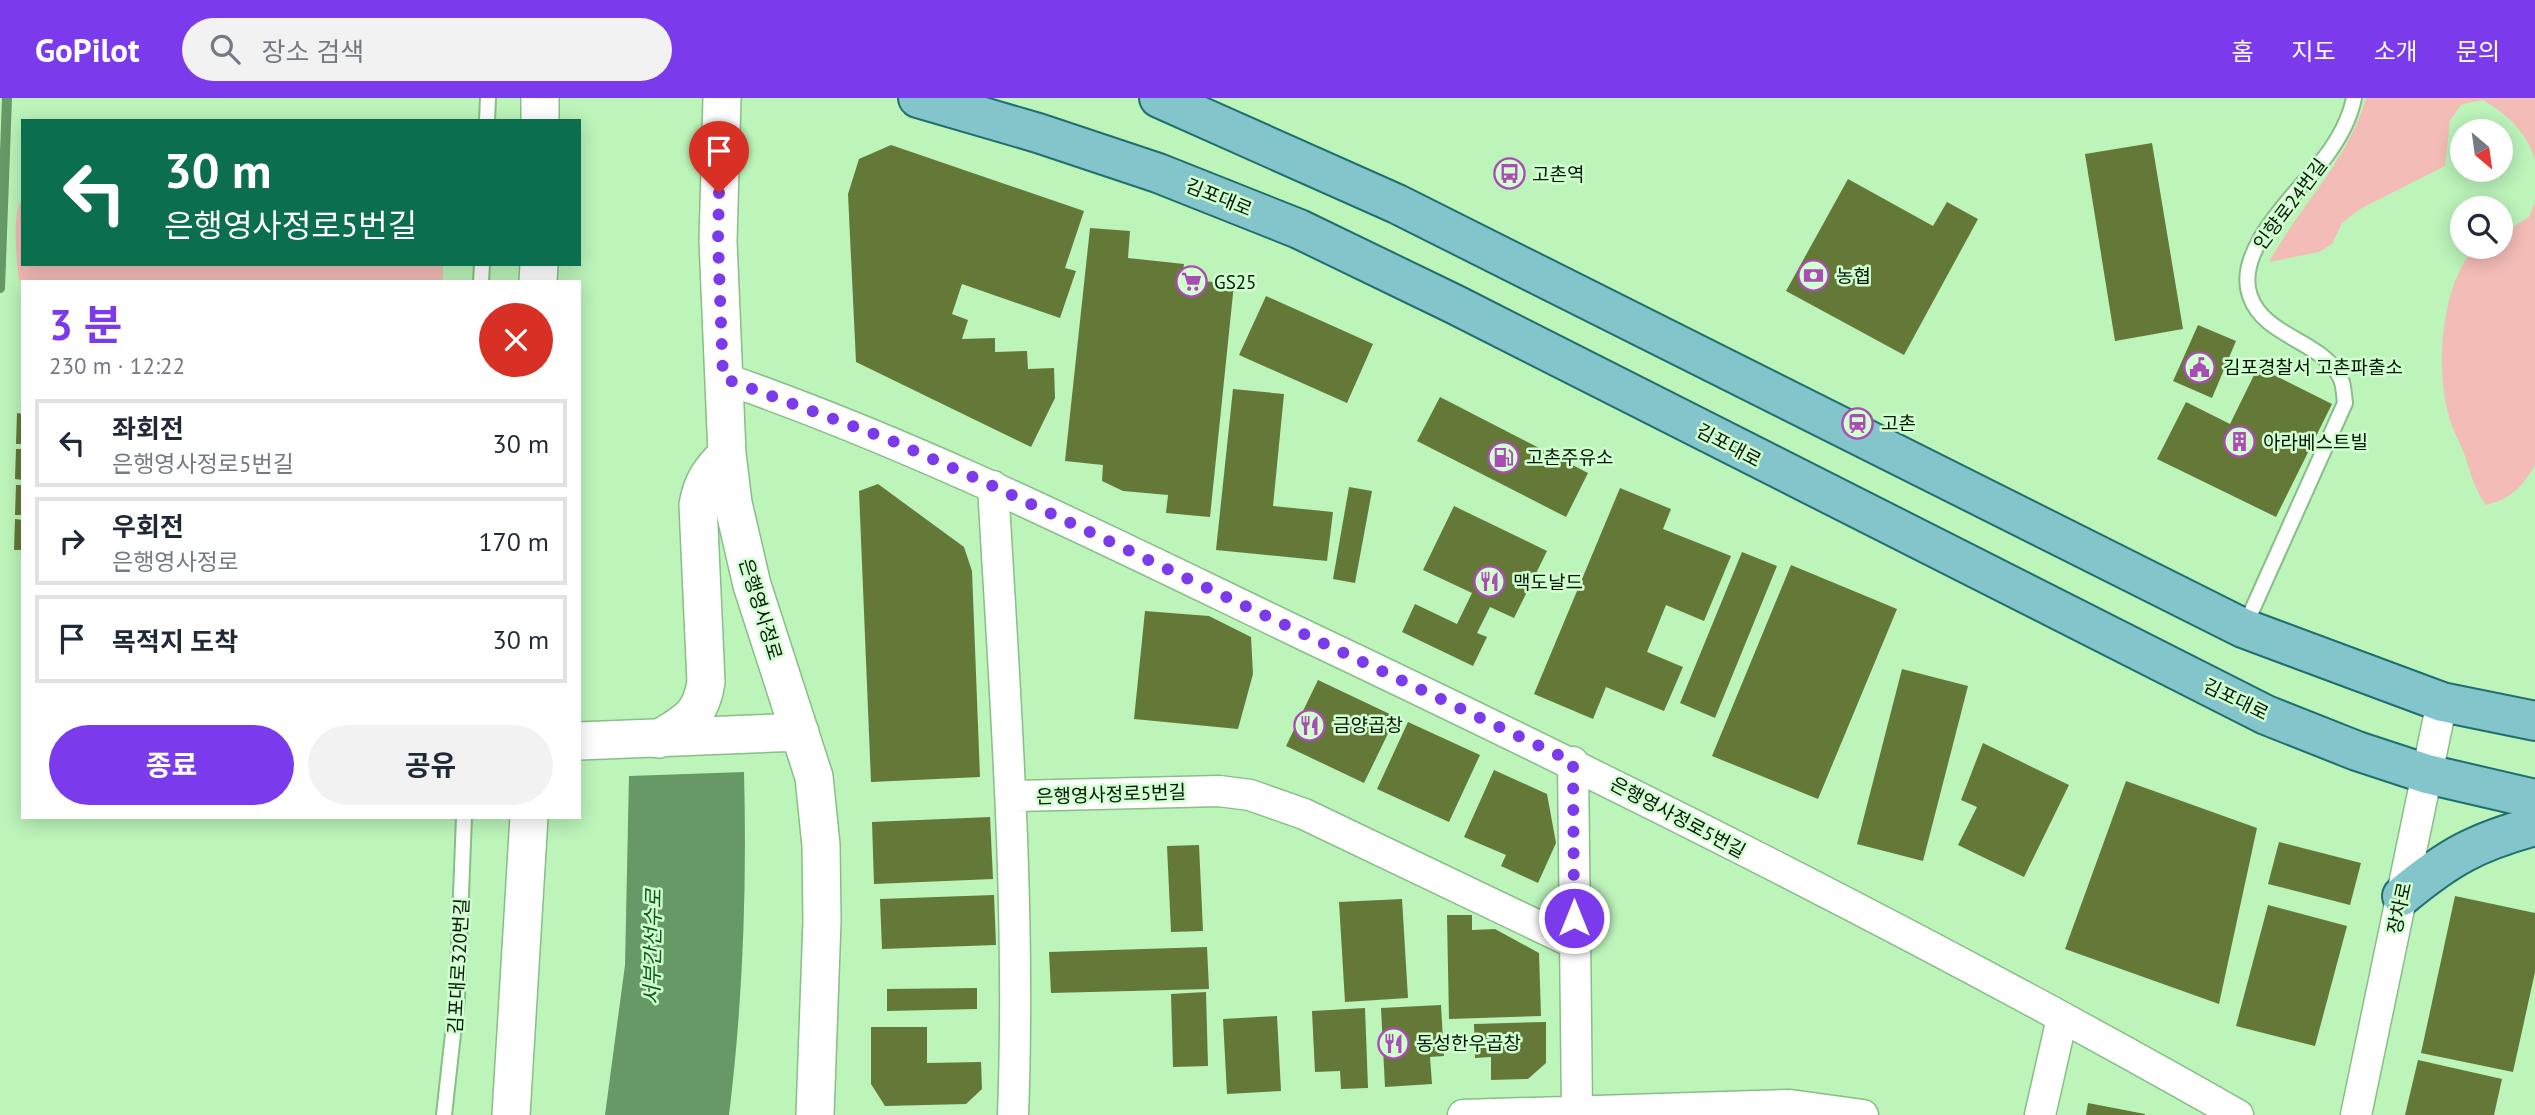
<!DOCTYPE html>
<html lang="ko">
<head>
<meta charset="utf-8">
<style>
	:root { --surface:#fff; --page:#f2f2f3; --text:#1f2937; --muted:#747a83; --line:#e0e1e3; --accent:#7c3aed }
	body { margin:0; font-family:"PT Sans","Noto Sans KR",sans-serif; background:var(--page); color:var(--text); height:100vh; display:flex; flex-direction:column; font-size:26px; white-space:nowrap }
	* { box-sizing:border-box; margin:0 }
	p { font-size:23px; color:var(--muted) }
	.icon { flex:none; width:38px; height:38px; fill:none; stroke:currentColor; stroke-width:2; stroke-linecap:round; stroke-linejoin:round }
	.map { position:relative; flex:1; overflow:hidden }
	.details { position:absolute; left:21px; top:182px; width:560px; height:539px; display:flex; flex-direction:column; background:var(--surface); border-radius:0px; box-shadow:0 4px 18px #0003 }
	.details>* { flex:none }
	.hud { position:absolute; left:21px; top:21px; width:560px; height:147px; border-radius:0px; box-shadow:0 4px 18px #0003; background:#0b6e4f; color:#fff; overflow:hidden }
	.needle { width:46px; rotate:151deg }
	.buttons { position:absolute; left:2450px; top:21px; display:grid; gap:14px }
	.buttons a { display:grid; place-items:center; width:63px; height:63px; border-radius:50%; background:var(--surface); box-shadow:0 4px 18px #0003; font-size:35px }
	.pin { position:absolute; display:grid; place-items:center; width:60px; height:60px; color:#fff; margin:-72px -30px; border-radius:50% 50% 50% 0; rotate:-45deg; box-shadow:0 0 7px #0007 }
	.pin .icon { rotate:45deg }
	.me { position:absolute; width:77px; margin:-38px; rotate:0deg; stroke-linejoin:round; filter:drop-shadow(0 0 5px #0008) }
	.turn { display:flex; align-items:center; gap:24px; height:147px; padding:0 28px; font-size:32px }
	.turn .icon { width:91px; height:91px; stroke-width:2.5 }
	.turn b { display:block; font-size:49px; line-height:60px }
	.round { display:grid; place-items:center; flex:none; width:74px; height:74px; border-radius:37px; background:var(--page) }
	.overview { display:flex; align-items:center; justify-content:space-between; height:119px; padding:0 28px }
	h1 { font-size:42px; font-weight:700; line-height:52px; color:var(--accent) }
	.cta { display:flex; gap:14px; margin-top:auto; padding:14px 28px }
	.cta a { flex:1; height:80px; border-radius:42px; background:var(--accent); color:#fff; font-size:28px; font-weight:700; line-height:80px; text-align:center }
	.cta a+a { background:var(--page); color:var(--text) }
	ul { padding:0; list-style:none }
	li { display:flex; align-items:center; gap:21px; height:88px; margin:0 14px 10px; padding:0 14px; border:4px solid var(--line); border-radius:0px }
	li div { flex:1 }
	li b { display:block; font-size:26px }
	li em { font-style:normal }
	header { display:flex; align-items:center; gap:42px; box-sizing:border-box; height:98px; padding:0 35px; background:var(--accent); color:#fff }
	header strong { font-size:33px }
	nav { display:flex; gap:38px; margin-inline-start:auto; font-size:24px }
	.search { width:490px; height:63px; background:var(--page); display:flex; align-items:center; gap:18px; box-sizing:border-box; padding:0 24px; border-radius:38px; color:var(--muted); font-size:26px }
	.map>svg:first-child { display:block }
	.green { fill:#f4bcb7 }
	.water { fill:#669965 }
	.lines { fill:none; stroke-linecap:round; stroke-linejoin:round }
	.stream { stroke:#669965; stroke-width:10 }
	.building { fill:#647938 }
	.service-casing { stroke:#88be87; stroke-width:18 }
	.minor-casing { stroke:#88be87; stroke-width:33 }
	.tertiary-casing { stroke:#88be87; stroke-width:40 }
	.primary-casing { stroke:#206f6f; stroke-width:42 }
	.service { stroke:#fff; stroke-width:14 }
	.minor { stroke:#fff; stroke-width:30 }
	.tertiary { stroke:#fff; stroke-width:37 }
	.primary { stroke:#83c5cb; stroke-width:38 }
	.route { stroke:#7c3aed; stroke-width:12; stroke-dasharray:0 21.6 }
	.labels { text-anchor:middle; stroke-width:5; stroke-linejoin:round; paint-order:stroke }
	.poi-label { font-size:19px; fill:#031603; stroke:#d1ffd0; text-anchor:start }
	.street-label { font-size:19px; fill:#031603; stroke:#d1ffd0 }
	.water-label { font-size:21px; font-style:italic; fill:#0b5a14; stroke:#d1ffd0 }
</style>
</head>
<body>
<header>
<strong>GoPilot</strong>
<div class="search"><svg class="icon" aria-label="search" viewBox="0 0 24 24"><circle cx="10" cy="10" r="6"/><path d="M15 15l6 6"/></svg>장소 검색</div>
<nav><a>홈</a><a>지도</a><a>소개</a><a>문의</a></nav>
</header>
<div class="map">
<svg width="2535" height="1017" viewBox="0 0 2535 1017">
	<rect width="100%" height="100%" fill="#bcf4ba"/>
	<path class="green" d="M2366,0H2535V62C2527,34 2508,17 2483,2L2462,6L2450,22L2445,68L2360,111L2342,125L2332,146L2319,154L2269,164C2300,108 2349,61 2366,0Z
		M23,101V166H443V184L23,185L19,182C17,166 11,111 23,101Z
		M2535,104V367C2522,389 2511,401 2486,407C2474,390 2471,377 2465,358C2460,344 2452,332 2449,318C2435,272 2441,183 2476,149H2501V136L2529,119Z"/>
	<path class="water" d="M744,674C747,789 743,903 729,1017H605L625,867L629,678Z"/>
	<g class="lines">
		<path class="stream" d="M0,190L7,0"/>
	</g>
	<path class="building" d="M2152,45L2183,231L2115,243L2085,56Z
		M891,47L1084,113L1065,170L1076,173L1060,220L962,186L952,216L968,222L962,241L995,240V254L1027,253L1028,271L1054,270L1055,300L1031,349L856,264L848,96L859,61Z
		M1848,81L1933,128L1947,104L1978,121L1904,257L1786,193Z
		M1090,130L1130,133L1128,160L1184,166L1182,181L1234,186L1210,419L1166,415L1168,397L1123,393L1102,383L1103,367L1065,363Z
		M1266,198L1373,246L1347,305L1239,257Z
		M2198,227L2236,243L2212,300L2173,283Z
		M2258,269L2332,306L2276,419L2157,361L2186,304L2230,326Z
		M1233,291L1284,296L1273,408L1333,414L1327,463L1216,452Z
		M1440,299L1588,375L1566,419L1417,343Z
		M17,315L23,316V346H16Z
		M16,351H23V382L15,381Z
		M878,386L964,449L972,473L980,679L871,684L859,393Z
		M16,387H23V417H15Z
		M1349,389L1372,393L1355,485L1333,481Z
		M1620,390L1671,411L1663,431L1731,458L1704,523L1666,507L1647,554L1683,569L1664,613L1606,589L1593,621L1534,596Z
		M1454,408L1547,453L1514,520L1490,509L1477,535L1487,539L1473,568L1402,534L1415,506L1457,526L1472,495L1423,472Z
		M15,421L23,422V452H14Z
		M1742,454L1777,468L1715,620L1680,605Z
		M1791,467L1897,511L1818,701L1712,658Z
		M1145,513L1209,518L1251,539L1253,576L1238,631L1134,621Z
		M1902,571L1968,588L1923,763L1857,746Z
		M1318,582L1396,619L1364,685L1286,648Z
		M1408,624L1480,657L1449,724L1377,691Z
		M1983,645L2069,687L2024,779L1958,747L1977,709L1961,702Z
		M1494,672L1547,696L1556,745L1538,785L1501,768L1506,757L1464,739Z
		M2126,683L2257,730L2219,906L2065,851Z
		M990,719L993,781L874,786L872,724Z
		M2279,744L2361,765L2350,807L2268,786Z
		M1199,747L1203,833L1171,834L1167,748Z
		M994,797L996,847L882,851L880,801Z
		M2455,798L2535,815V874L2513,974L2421,955Z
		M1402,801L1408,900L1345,904L1339,804Z
		M2268,807L2347,828L2315,948L2236,928Z
		M1447,817H1472V832L1495,831L1539,855L1541,918L1449,921Z
		M1207,849L1209,891L1051,895L1049,854Z
		M977,890V911L887,913V891Z
		M1206,894L1208,968L1173,969L1171,896Z
		M1441,907L1444,958L1430,959L1432,986L1385,989L1381,910Z
		M1365,910L1368,990L1341,991L1340,973L1315,974L1312,913Z
		M1277,918L1281,993L1227,996L1223,921Z
		M1546,924V965L1528,981L1491,982V959L1475,960L1474,926Z
		M871,929H927V965L981,964L982,991L966,1006L885,1008L871,986Z
		M2418,962L2502,981L2494,1017H2405Z
		M2088,1005L2145,1016V1017H2086Z"/>
	<g class="lines">
		<defs>
			<path id="service" d="M487,23L488,0
				M481,184L482,166
				M2244,530L2345,305C2344,298 2344,286 2340,279C2321,242 2264,239 2250,198C2233,151 2300,93 2326,58C2338,42 2350,20 2354,0
				M444,1017L457,900L464,719"/>
			<path id="minor" d="M723,280C925,350 1112,445 1304,537C1620,687 1934,844 2238,1017
				M993,388C1005,598 1021,807 1013,1017
				M1573,664L1577,1012
				M1012,698L1219,693L1250,697L1304,716L1574,845
				M1463,1017L1790,1007L1863,1017
				M2040,1017L2062,920
				M2356,1017L2442,604"/>
			<path id="tertiary" d="M722,0L718,143L727,356L733,405L752,487L814,679L821,747L822,823L815,1017
				M540,23V0
				M538,184L539,166
				M659,641C687,623 701,618 706,584L698,407C702,384 710,373 727,356
				M579,643L800,634
				M511,1017L529,719"/>
			<path id="primary" d="M918,0L1038,35L1158,75L1299,131L1454,206L2266,617L2357,653L2427,676L2535,701
				M1159,0L1397,106L2243,530L2442,604L2535,623
				M2402,798C2449,759 2476,744 2535,728"/>
		</defs>
		<use href="#service" class="service-casing"/>
		<use href="#minor" class="minor-casing"/>
		<use href="#tertiary" class="tertiary-casing"/>
		<use href="#primary" class="primary-casing"/>
		<use href="#service" class="service"/>
		<use href="#minor" class="minor"/>
		<use href="#tertiary" class="tertiary"/>
		<use href="#primary" class="primary"/>
	</g>
	<g class="lines">
		<path class="route" d="M719,95L718,143L723,280L890,342L993,388L1573,664L1574,820"/>
	</g>
	<defs>
		<symbol id="bus-ring" viewBox="-11 -11 22 22"><circle r="9.5" fill="#d1ffd0" stroke="#ab4bb4" stroke-width="1.5"/><path d="M-5-6H5V4H4V6H2V4H-2V6H-4V4H-5ZM-3.5-4V0h7V-4ZM-3.5 1.2v1.5H-2V1.2ZM2 1.2v1.5H3.5V1.2Z" fill="#ab4bb4"/></symbol>
		<symbol id="bank-ring" viewBox="-11 -11 22 22"><circle r="9.5" fill="#d1ffd0" stroke="#ab4bb4" stroke-width="1.5"/><path d="M-6-4H6V4H-6ZM0-2.3a2.3 2.3 0 1 0 0 4.6a2.3 2.3 0 1 0 0-4.6Z" fill="#ab4bb4"/></symbol>
		<symbol id="supermarket-ring" viewBox="-11 -11 22 22"><circle r="9.5" fill="#d1ffd0" stroke="#ab4bb4" stroke-width="1.5"/><path d="M-6-5.5h2.5l.6 2H6L4.5 2H-2.5L-4.4-4H-6ZM-1.5 3.2a1.3 1.3 0 1 0 .1 0ZM3 3.2a1.3 1.3 0 1 0 .1 0Z" fill="#ab4bb4"/></symbol>
		<symbol id="civic-ring" viewBox="-11 -11 22 22"><circle r="9.5" fill="#d1ffd0" stroke="#ab4bb4" stroke-width="1.5"/><path d="M-.6-6.5H3V-4.5H.6V-3L4-1V1h2V6H-6V1h2V-1L-.6-3ZM-1.2 2.5V6h2.4V2.5Z" fill="#ab4bb4"/></symbol>
		<symbol id="station-ring" viewBox="-11 -11 22 22"><circle r="9.5" fill="#d1ffd0" stroke="#ab4bb4" stroke-width="1.5"/><path d="M-3-6H3Q5-6 5-4V2Q5 4 3 4L4.5 6H3L1.5 4h-3L-3 6H-4.5L-3 4Q-5 4-5 2V-4Q-5-6-3-6ZM-3.5-4v3h7v-3ZM-3.5 1v1.5H-2V1ZM2 1v1.5H3.5V1Z" fill="#ab4bb4"/></symbol>
		<symbol id="building-ring" viewBox="-11 -11 22 22"><circle r="9.5" fill="#d1ffd0" stroke="#ab4bb4" stroke-width="1.5"/><path d="M-4-6H4V6H1V3H-1V6H-4ZM-2.5-4.3h1.7v1.8h-1.7ZM.8-4.3h1.7v1.8H.8ZM-2.5-1h1.7V.8h-1.7ZM.8-1h1.7V.8H.8Z" fill="#ab4bb4"/></symbol>
		<symbol id="fuel-ring" viewBox="-11 -11 22 22"><circle r="9.5" fill="#d1ffd0" stroke="#ab4bb4" stroke-width="1.5"/><path d="M-5.5-6h7V0h2V4h1.3V-2.5L3-4.5l.8-.8L6-3V5H2.5V1h-1V6h-7ZM-4.2-4.7v3.2H.2V-4.7Z" fill="#ab4bb4"/></symbol>
		<symbol id="restaurant-ring" viewBox="-11 -11 22 22"><circle r="9.5" fill="#d1ffd0" stroke="#ab4bb4" stroke-width="1.5"/><path d="M-5-6h1v4h1v-4h1v4h1v-4h1v5L-1.5 .5V6h-2V.5L-5-1ZM5-6V6H3V1.5H1.5Q1.5-4 5-6Z" fill="#ab4bb4"/></symbol>
	</defs>
	<g fill-rule="evenodd">
		<use href="#bus-ring" x="1492" y="58" width="35" height="35"/>
		<use href="#bank-ring" x="1796" y="160" width="35" height="35"/>
		<use href="#supermarket-ring" x="1174" y="166" width="35" height="35"/>
		<use href="#civic-ring" x="2182" y="252" width="35" height="35"/>
		<use href="#station-ring" x="1840" y="308" width="35" height="35"/>
		<use href="#building-ring" x="2222" y="326" width="35" height="35"/>
		<use href="#fuel-ring" x="1486" y="342" width="35" height="35"/>
		<use href="#restaurant-ring" x="1472" y="466" width="35" height="35"/>
		<use href="#restaurant-ring" x="1292" y="610" width="35" height="35"/>
		<use href="#restaurant-ring" x="1376" y="928" width="35" height="35"/>
	</g>
	<g class="labels">
		<g class="poi-label">
			<text x="1532" y="83">고촌역</text>
			<text x="1836" y="185">농협</text>
			<text x="1214" y="191">GS25</text>
			<text x="2223" y="276">김포경찰서 고촌파출소</text>
			<text x="1881" y="332">고촌</text>
			<text x="2263" y="351">아라베스트빌</text>
			<text x="1526" y="366">고촌주유소</text>
			<text x="1513" y="491">맥도날드</text>
			<text x="1333" y="634">금양곱창</text>
			<text x="1416" y="952">동성한우곱창</text>
		</g>
		<g class="street-label">
			<text transform="translate(1219 99) rotate(22)" y="7">김포대로</text>
			<text transform="translate(2290 106) rotate(-53)" y="7">인향로24번길</text>
			<text transform="translate(1729 347) rotate(28)" y="7">김포대로</text>
			<text transform="translate(761 511) rotate(73)" y="7">은행영사정로</text>
			<text transform="translate(2236 601) rotate(26)" y="7">김포대로</text>
			<text transform="translate(1111 696) rotate(-2)" y="7">은행영사정로5번길</text>
			<text transform="translate(1678 719) rotate(28)" y="7">은행영사정로5번길</text>
			<text transform="translate(2399 810) rotate(-78)" y="7">장차로</text>
			<text transform="translate(458 868) rotate(-87)" y="7">김포대로320번길</text>
		</g>
		<g class="water-label">
			<text transform="translate(653 849) rotate(-89)" y="7">서부간선수로</text>
		</g>
	</g>
</svg>
<div class="buttons">
<a><svg class="needle" viewBox="-14 -14 28 28"><path d="M0-13l5 13h-10z" fill="#e53935"/><path d="M0 13l5-13h-10z" fill="#747a83"/></svg></a>
<a><svg class="icon" aria-label="search" viewBox="0 0 24 24"><circle cx="10" cy="10" r="6"/><path d="M15 15l6 6"/></svg></a>
</div>
<div class="pin" style="left:719px;top:95px;background:#d93025"><svg class="icon" aria-label="arrive" viewBox="0 0 24 24"><path d="M6 21V4h12l-3 4 3 4H6"/></svg></div>
<svg class="me" style="left:1574px;top:820px" viewBox="-20 -20 40 40"><circle r="17" fill="#7c3aed" stroke="#fff" stroke-width="3"/><path d="M0-11L8 9 0 5-8 9z" fill="#fff"/></svg>
<div class="hud">
<div class="turn"><svg class="icon" aria-label="left" viewBox="0 0 24 24"><path d="M17 20v-9H6M10 6l-5 5 5 5"/></svg><div><b>30 m</b>은행영사정로5번길</div></div>
</div>
<section class="details">
<div class="overview"><div><h1>3 분</h1><p>230 m · 12:22</p></div><a class="round" style="background:#d93025;color:#fff"><svg class="icon" aria-label="close" viewBox="0 0 24 24"><path d="M6 6l12 12M18 6L6 18"/></svg></a></div>
<ul>
<li><svg class="icon" aria-label="left" viewBox="0 0 24 24"><path d="M17 20v-9H6M10 6l-5 5 5 5"/></svg><div><b>좌회전</b><p>은행영사정로5번길</p></div><em>30 m</em></li>
<li><svg class="icon" aria-label="right" viewBox="0 0 24 24"><path d="M7 20v-9h11M14 6l5 5-5 5"/></svg><div><b>우회전</b><p>은행영사정로</p></div><em>170 m</em></li>
<li><svg class="icon" aria-label="arrive" viewBox="0 0 24 24"><path d="M6 21V4h12l-3 4 3 4H6"/></svg><div><b>목적지 도착</b></div><em>30 m</em></li>
</ul>
<div class="cta"><a>종료</a><a>공유</a></div>
</section>
</div>
</body>
</html>
